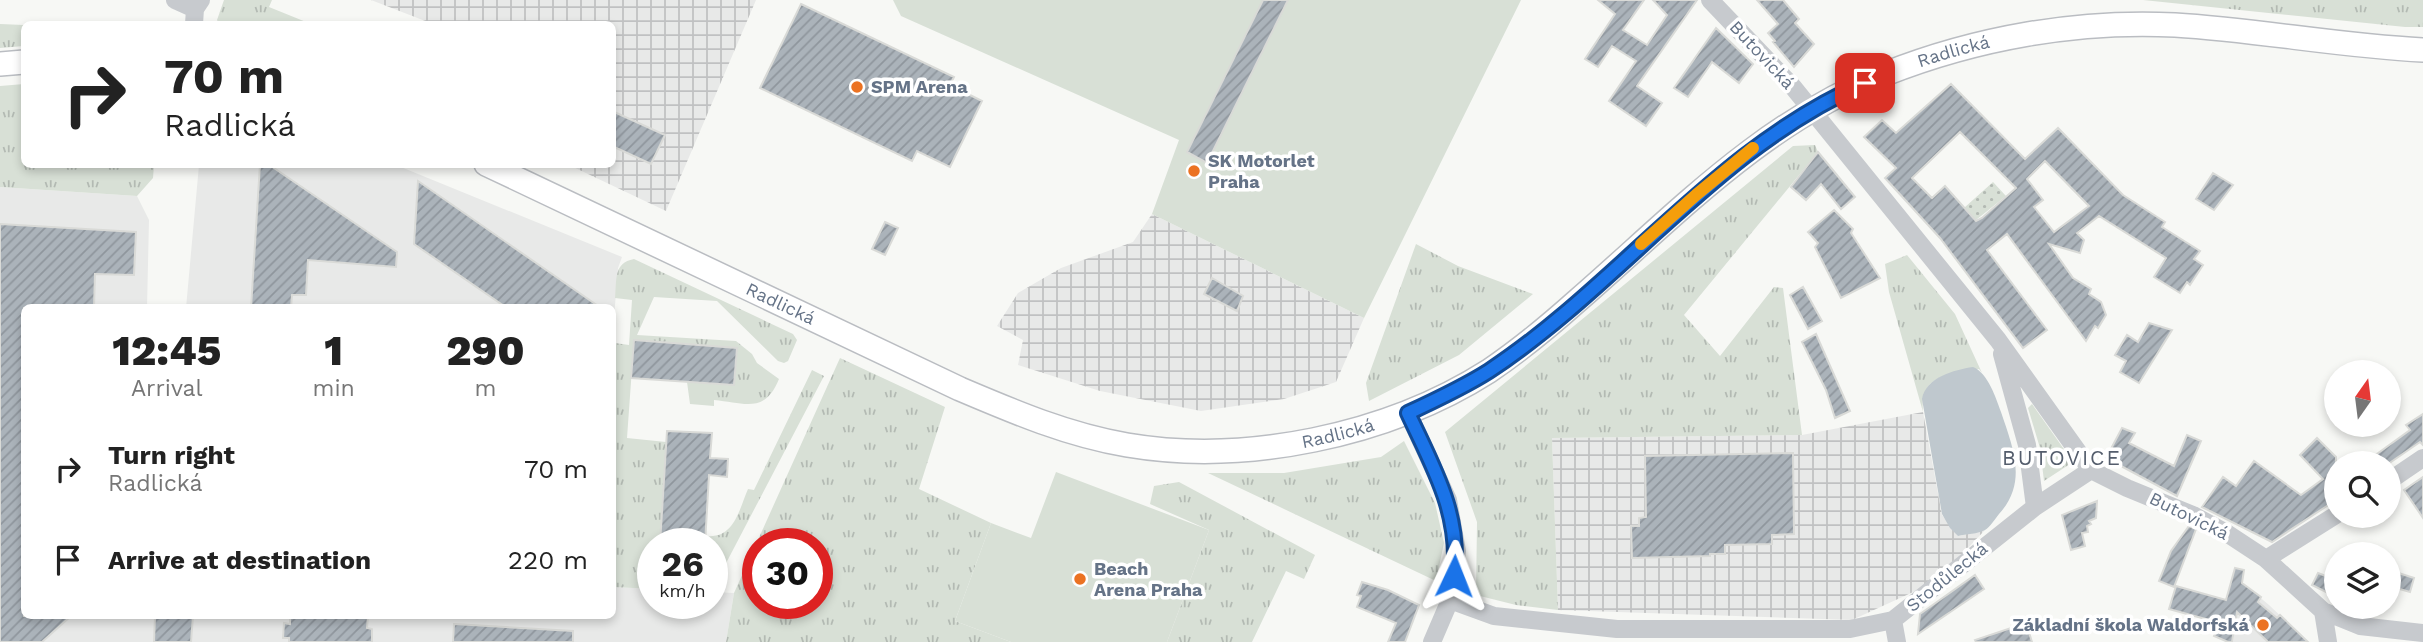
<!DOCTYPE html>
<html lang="en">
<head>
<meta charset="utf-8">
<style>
	:root { --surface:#fff; --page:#f6f6f6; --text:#222; --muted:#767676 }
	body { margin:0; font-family:"Work Sans",sans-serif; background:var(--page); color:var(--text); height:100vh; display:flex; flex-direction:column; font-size:26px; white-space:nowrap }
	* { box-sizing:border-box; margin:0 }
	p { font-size:23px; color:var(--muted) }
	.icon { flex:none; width:38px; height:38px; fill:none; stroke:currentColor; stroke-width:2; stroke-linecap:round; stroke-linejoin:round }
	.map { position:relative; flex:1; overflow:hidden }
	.details { position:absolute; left:21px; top:304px; width:595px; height:315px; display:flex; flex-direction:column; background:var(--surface); border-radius:10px; box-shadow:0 4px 10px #0003 }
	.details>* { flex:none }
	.hud { position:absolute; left:21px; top:21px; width:595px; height:147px; border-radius:10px; box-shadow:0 4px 10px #0003; background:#fff; color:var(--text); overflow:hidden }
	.needle { width:46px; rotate:14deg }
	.tools { position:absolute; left:2324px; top:360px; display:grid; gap:14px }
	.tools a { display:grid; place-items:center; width:77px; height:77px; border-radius:50%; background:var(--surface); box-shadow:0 4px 10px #0003; font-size:35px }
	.speed { position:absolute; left:637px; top:528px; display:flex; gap:14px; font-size:35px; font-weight:700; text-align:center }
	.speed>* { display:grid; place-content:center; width:91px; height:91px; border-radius:50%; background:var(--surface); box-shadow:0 4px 10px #0003; line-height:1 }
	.speed small { font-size:18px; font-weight:400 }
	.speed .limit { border:10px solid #d22; background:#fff; color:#111 }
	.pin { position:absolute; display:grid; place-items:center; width:60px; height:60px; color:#fff; margin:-30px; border-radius:14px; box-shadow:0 4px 10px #0006 }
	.me { position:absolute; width:77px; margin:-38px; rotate:2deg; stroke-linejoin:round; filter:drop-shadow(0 0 5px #0008) }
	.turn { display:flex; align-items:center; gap:24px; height:147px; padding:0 28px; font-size:32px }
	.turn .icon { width:91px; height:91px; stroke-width:2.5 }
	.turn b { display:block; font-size:49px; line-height:60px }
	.eta { display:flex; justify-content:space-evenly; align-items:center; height:119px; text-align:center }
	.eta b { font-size:42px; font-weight:800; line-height:49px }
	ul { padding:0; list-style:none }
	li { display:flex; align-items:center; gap:21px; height:91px; padding:0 28px }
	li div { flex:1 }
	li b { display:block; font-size:26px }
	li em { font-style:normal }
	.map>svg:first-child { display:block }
	.built { fill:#e8e9e8 }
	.industrial { fill:url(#industrial-grid) }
	.grass { fill:url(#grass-tufts); fill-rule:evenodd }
	.garden { fill:url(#garden-dots) }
	.pitch { fill:#d8e0d6 }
	.water { fill:#bfc8ce }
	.building { fill:url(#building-hatch); stroke:#d9dad7; stroke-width:2; fill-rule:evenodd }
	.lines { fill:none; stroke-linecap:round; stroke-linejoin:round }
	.major-casing { stroke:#babdc2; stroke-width:26 }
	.minor { stroke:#c7cace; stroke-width:18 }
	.major { stroke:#fff; stroke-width:23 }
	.route-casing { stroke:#114b97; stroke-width:18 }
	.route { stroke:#1a73e8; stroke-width:12 }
	.slow { stroke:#f59e0b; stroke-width:12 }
	.poi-dot { fill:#eb7222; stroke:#fff; stroke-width:2.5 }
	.labels { text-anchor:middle; stroke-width:7; stroke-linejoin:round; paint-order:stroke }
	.street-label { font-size:18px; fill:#657387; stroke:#fff }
	.poi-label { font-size:18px; font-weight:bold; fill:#657387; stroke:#fff; text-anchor:start }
	.quarter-label { font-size:21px; letter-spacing:2px; fill:#545d6c; stroke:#fff }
</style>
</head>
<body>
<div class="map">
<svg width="2423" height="642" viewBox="0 0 2423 642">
	<defs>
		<pattern id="industrial-grid" width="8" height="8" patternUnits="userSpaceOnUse" patternTransform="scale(1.75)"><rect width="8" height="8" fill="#e8e9e8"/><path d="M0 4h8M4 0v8" fill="none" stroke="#c0c1c2"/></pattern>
		<pattern id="grass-tufts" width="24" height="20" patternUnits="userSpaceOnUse" patternTransform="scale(1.75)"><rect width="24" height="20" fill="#d8e0d6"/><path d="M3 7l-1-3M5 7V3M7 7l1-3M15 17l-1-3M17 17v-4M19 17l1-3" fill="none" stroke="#b3bab3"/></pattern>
		<pattern id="garden-dots" width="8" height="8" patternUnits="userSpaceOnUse" patternTransform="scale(1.75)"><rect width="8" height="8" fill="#d8e0d6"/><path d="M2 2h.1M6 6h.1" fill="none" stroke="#b3bab3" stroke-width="1.8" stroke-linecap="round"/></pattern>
		<pattern id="building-hatch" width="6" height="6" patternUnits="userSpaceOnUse" patternTransform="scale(1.75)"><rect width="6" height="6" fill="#abb3ba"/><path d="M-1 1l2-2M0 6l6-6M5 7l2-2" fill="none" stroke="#8f969d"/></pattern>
	</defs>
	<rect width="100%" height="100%" fill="#f7f8f5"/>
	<path class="built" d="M199,165H396L622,257L618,268L613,330L612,308H186Z
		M0,187L137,196L149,220L147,308H24V616H612L613,587L653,589V604H712V592L734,593L726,642H0Z
		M2250,589L2269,605L2308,642H2233L2238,611L2235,608Z"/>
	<path class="industrial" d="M371,0H756L666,211L569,165L612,164V24H433Z
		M1152,214L1364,318L1336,382L1284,399L1201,411L1100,391L1018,365L1023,340L997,326L1018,293L1061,268L1133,242Z
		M1923,412L1942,515L1958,536L1985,530L1947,570L1922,588L1852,620L1558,610L1552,438L1802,435Z"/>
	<path class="grass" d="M224,0H272L269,7L311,24H219L217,20Z
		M2143,0H2423V27H2405Z
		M0,24L24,25V46L0,48Z
		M24,84V164L154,165L153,178L137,196L0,187V86Z
		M1815,145L1818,152L1684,315L1720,356L1774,287L1783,288L1802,435L1552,438L1558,610L1516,605L1476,595L1477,522L1445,432L1793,146Z
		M1416,244L1458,266L1533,294L1459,355L1369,401L1366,383Z
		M1907,255L1955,314L1982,373L1979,369C1950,374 1919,374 1923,412L1889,292L1885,264Z
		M634,259L793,334L797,340L788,361L784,363L778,361L717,301L654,297L637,335L736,341L752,354L757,363L779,379C765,414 745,403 714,400V406L690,404L687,382L734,385L737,348L634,340L627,438L666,442L660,544H653V589L613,587V373L615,343L629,345L632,300L615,298C617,280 613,263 634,259Z
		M840,358L945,407L919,489L991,523L955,621L1011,642H726L734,593ZM758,544H817V604H758Z
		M812,370L824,376L712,590V544H705L706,536C734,539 739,510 748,489L754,490Z
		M2032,404L2073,462L2044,481L2040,448L2028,408Z
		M1404,441L1435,503L1444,543L1436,581L1208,473H1284L1381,457Z
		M1179,482L1315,555L1304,579L1286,571L1252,642H1167L1209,530L1150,504L1154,486Z"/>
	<path class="garden" d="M1993,182L2006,196L1946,244L1936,233Z"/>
	<path class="pitch" d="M893,0H1521L1364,318L1152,214L1179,140L901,16Z
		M1056,472L1209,530L1167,642H1011L955,621L991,523L1031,538Z"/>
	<path class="water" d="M1973,367C1988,373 1996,398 2001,412C2013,448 2028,482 1999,514C1995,519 1990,527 1985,530C1978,534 1966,534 1958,536L1950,528L1942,514L1922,399C1926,377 1954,370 1973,367Z"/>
	<path class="building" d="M1263,0H1288L1207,163L1187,152Z
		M1598,0H1644L1623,30L1647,45L1667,15L1653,0H1697L1637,86L1662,103L1646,126L1609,101L1636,61L1612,46L1598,67L1585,59L1615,14Z
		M1757,0H1783L1799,19L1795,23L1814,44L1794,67L1773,42L1775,41L1768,33L1778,24Z
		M801,4L954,77L950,85L982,101L950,167L917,151L912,161L760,88Z
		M1716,28L1753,64L1739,83L1712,62L1688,97L1674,88Z
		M1951,84L2025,159L2058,128L2123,195L2165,222L2162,227L2200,251L2194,259L2203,265L2190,285L2187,282L2180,293L2154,277L2166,258L2099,216L2077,233L2084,240L2080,253L2049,244L2073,278L2091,289L2089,294L2101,302L2106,315L2098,328L2095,326L2086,341L2007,234L1987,250L2047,330L2023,348L1940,238L1885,178L1896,168L1864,137L1882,120L1896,133ZM1960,132L2016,188L1982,218L1976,221L1945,186L1932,198L1912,178ZM2045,161L2089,206L2054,232L2034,207L2043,200L2027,179Z
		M612,111L665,135L651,164L612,146Z
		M1818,152L1855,197L1841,209L1821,184L1806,200L1791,187Z
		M260,164H268L397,252L396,267L308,260L306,295H292L291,308H251Z
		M2213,173L2233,185L2214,210L2196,199Z
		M418,181L601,308H507L414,244Z
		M1834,210L1853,229L1851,233L1880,278L1841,298L1815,247L1818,243L1808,232Z
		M885,222L898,228L885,255L872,249Z
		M0,224L136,232L134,275L95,274L94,308H24V616H71L42,642H0Z
		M1212,278L1243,296L1237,311L1204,294Z
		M1803,287L1822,321L1808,329L1790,295Z
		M2149,323L2172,330L2139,383L2120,372L2126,361L2115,355L2127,335L2138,342Z
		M1816,334L1850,411L1835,418L1826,390L1802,342Z
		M634,340L737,348L734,385L631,378Z
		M2423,414V445L2420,442L2388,464H2363L2410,430L2406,425Z
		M2122,428L2135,433L2129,443L2174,466L2187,435L2201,441L2177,496L2106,458Z
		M667,431L712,433L710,458L728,459L727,477L709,475L705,544H660Z
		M2317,438L2336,457V500L2272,542L2202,507L2223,477L2236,486L2254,461L2301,495L2323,479L2300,455Z
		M1793,453L1794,534L1772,535V544L1725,545V554H1710V556L1632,558L1631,526H1639V518L1646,517L1645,456Z
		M2423,477V518L2404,490Z
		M2097,501L2096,518L2089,521L2091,524L2087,526L2088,532L2082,533L2085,546L2071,550L2062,515Z
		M2189,526L2196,529L2174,587L2159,581L2171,551Z
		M2235,568L2244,570L2242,583L2261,597L2258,602L2277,618L2280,615L2308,642H2268L2237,612L2232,642H2228L2214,636L2220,623L2169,609L2176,586L2226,600Z
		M2389,570L2414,578L2410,592L2389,586Z
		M2318,573L2336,580V597L2312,585Z
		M1975,575L1984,589L1918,634L1920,614Z
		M1362,582L1388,590L1419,605L1405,642H1388L1396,623L1357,607L1361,596L1357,595Z
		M155,616H193L191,642H154Z
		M290,616H368L367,628L372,629V642H289V638H283L284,623L290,624Z
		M2026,623L2032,642H1976L1975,640Z
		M454,624L573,631V642H453Z"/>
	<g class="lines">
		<defs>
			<g id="major">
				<path d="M0,64L24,62"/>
				<path id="s1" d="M486,164L960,389C1014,412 1068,435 1127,445C1245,465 1387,436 1489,371C1520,350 1549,326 1577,301C1675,216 1761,123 1885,74C1976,38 2077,20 2175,25C2258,30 2340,46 2423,50"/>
			</g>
		</defs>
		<use href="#major" class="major-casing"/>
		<path class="minor" d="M175,0L195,9
			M1710,0L1793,87L1998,340L2091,470L2127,488L2193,515L2228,534L2266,559L2323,611L2360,626L2423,633
			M194,24L195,9L201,0
			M2002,354L2027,445L2035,507
			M1408,413L1448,500L1457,551L1450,600L1432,642
			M2389,481L2423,458
			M2266,559L2336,515
			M1450,600L1494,616L1617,629H1850L1893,620L2035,507L2091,470
			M2323,611L2328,642
			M1893,620L1897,642"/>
		<use href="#major" class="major"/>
	</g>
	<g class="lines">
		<defs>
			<path id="route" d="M1454,576C1461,514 1433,467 1408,413C1436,400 1464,387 1489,371C1622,283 1716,148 1865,83"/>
		</defs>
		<use href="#route" class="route-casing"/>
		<use href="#route" class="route"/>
		<path class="slow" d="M1641,244L1696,195L1753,148"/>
	</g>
	<g class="poi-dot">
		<circle cx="857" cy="87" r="7"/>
		<circle cx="1194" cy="171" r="7"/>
		<circle cx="1080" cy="579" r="7"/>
		<circle cx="2263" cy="625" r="7"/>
	</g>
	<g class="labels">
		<g class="street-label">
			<text dy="6" stroke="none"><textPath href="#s1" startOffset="1648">Radlická</textPath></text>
			<text transform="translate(1762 55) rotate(47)" y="6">Butovická</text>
			<text dy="6" stroke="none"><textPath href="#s1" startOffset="326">Radlická</textPath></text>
			<text dy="6" stroke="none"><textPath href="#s1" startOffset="914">Radlická</textPath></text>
			<text transform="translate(2189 516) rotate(26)" y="6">Butovická</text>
			<text transform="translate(1947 577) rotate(-39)" y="6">Stodůlecká</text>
		</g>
		<g class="poi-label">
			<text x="871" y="93">SPM Arena</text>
			<text x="1208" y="167">SK Motorlet<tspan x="1208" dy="21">Praha</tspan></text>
			<text x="1094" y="575">Beach<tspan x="1094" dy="21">Arena Praha</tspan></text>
			<text x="2249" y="631" text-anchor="end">Základní škola Waldorfská</text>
		</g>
		<g class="quarter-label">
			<text x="2062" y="465">BUTOVICE</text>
		</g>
	</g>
</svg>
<div class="tools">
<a><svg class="needle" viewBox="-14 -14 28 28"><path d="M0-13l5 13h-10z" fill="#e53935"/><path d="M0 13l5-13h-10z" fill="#767676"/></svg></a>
<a><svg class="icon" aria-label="search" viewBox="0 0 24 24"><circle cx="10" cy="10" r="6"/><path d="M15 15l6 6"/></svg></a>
<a><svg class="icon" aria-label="layers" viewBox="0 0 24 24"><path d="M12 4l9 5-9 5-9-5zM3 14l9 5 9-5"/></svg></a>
</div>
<div class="speed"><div>26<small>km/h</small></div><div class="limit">30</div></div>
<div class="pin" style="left:1865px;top:83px;background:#d93025"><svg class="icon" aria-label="arrive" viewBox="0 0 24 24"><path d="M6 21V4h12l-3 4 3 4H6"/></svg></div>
<svg class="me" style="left:1454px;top:576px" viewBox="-20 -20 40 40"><path d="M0-17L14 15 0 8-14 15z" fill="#1a73e8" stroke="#fff" stroke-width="4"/></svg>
<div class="hud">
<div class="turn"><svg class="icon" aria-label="right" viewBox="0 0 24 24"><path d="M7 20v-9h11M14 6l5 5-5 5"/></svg><div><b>70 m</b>Radlická</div></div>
</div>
<section class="details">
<div class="eta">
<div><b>12:45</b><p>Arrival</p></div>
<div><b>1</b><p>min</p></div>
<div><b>290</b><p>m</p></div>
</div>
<ul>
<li><svg class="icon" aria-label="right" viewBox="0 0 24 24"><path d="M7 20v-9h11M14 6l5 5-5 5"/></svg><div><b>Turn right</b><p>Radlická</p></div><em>70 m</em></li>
<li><svg class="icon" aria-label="arrive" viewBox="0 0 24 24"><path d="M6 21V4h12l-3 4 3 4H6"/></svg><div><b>Arrive at destination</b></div><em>220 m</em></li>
</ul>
</section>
</div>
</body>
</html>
